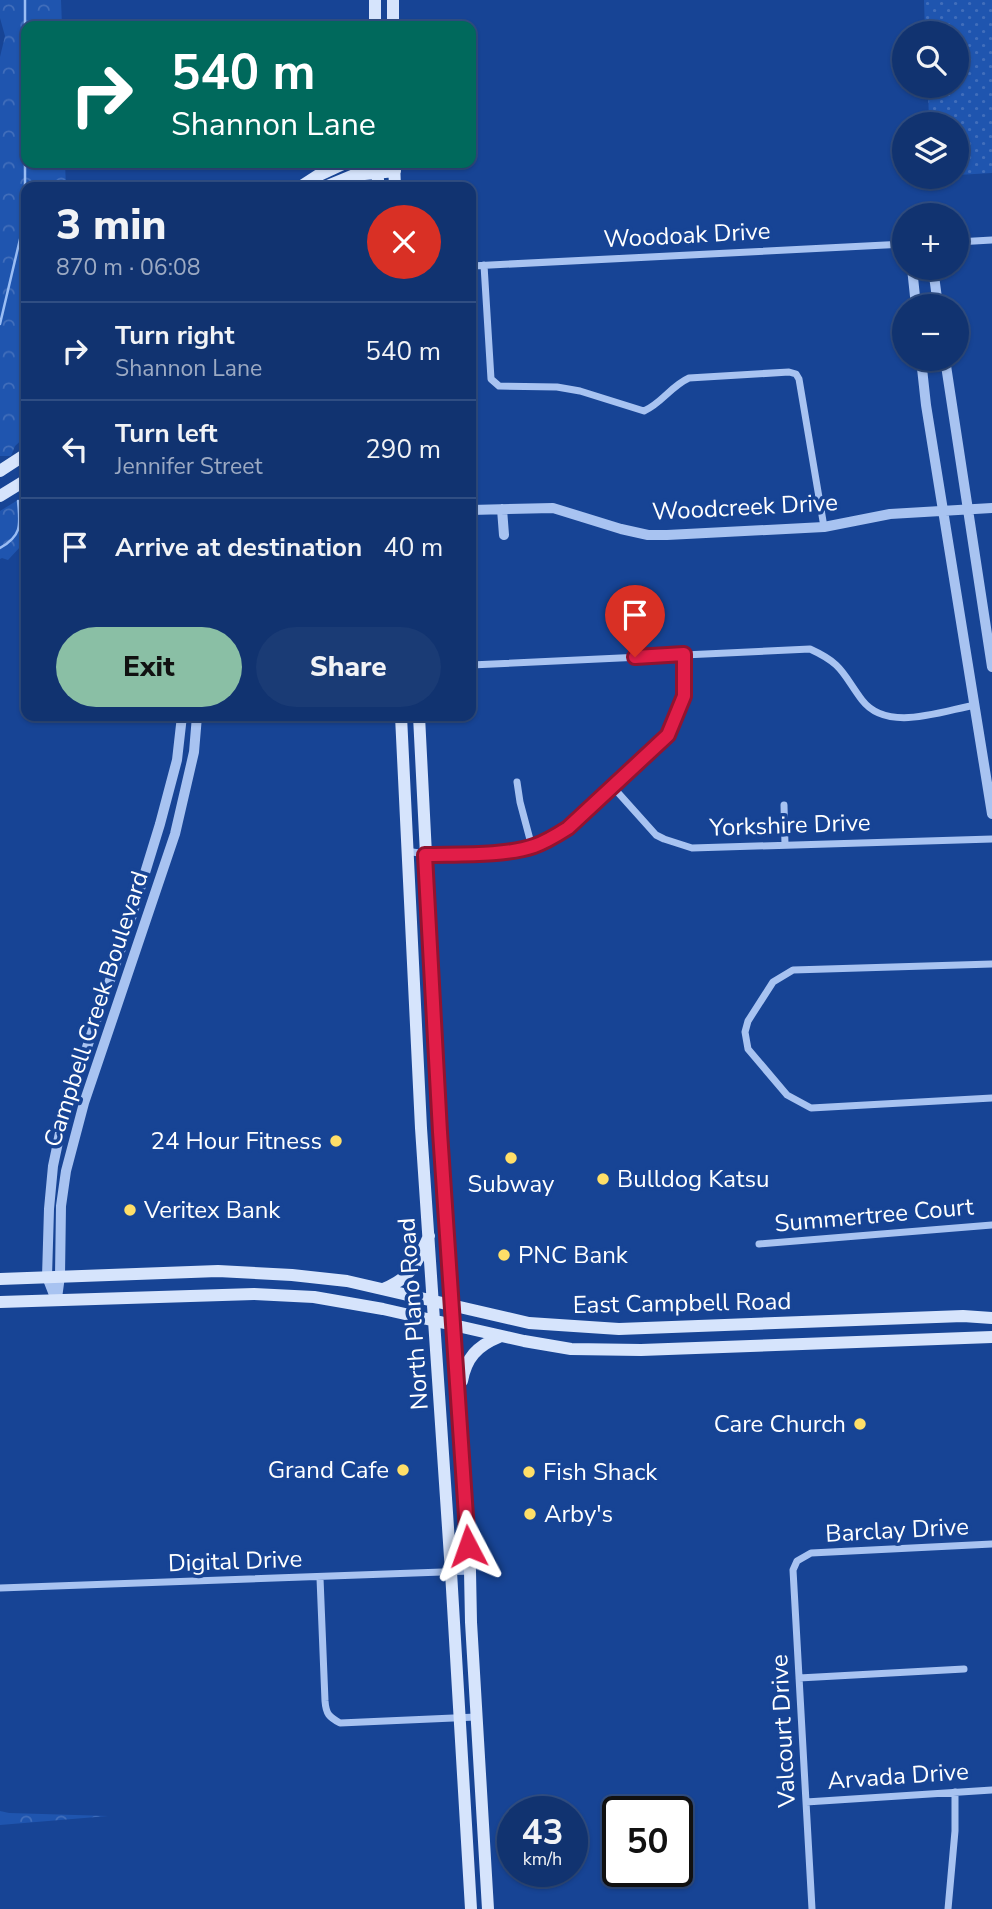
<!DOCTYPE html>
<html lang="en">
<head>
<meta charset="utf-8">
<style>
	:root { --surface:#113370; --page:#1a3b75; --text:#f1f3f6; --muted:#9caac3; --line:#304e83; --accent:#8abfa5 }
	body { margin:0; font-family:"Nunito Sans",sans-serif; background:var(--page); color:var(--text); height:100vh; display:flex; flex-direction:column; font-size:26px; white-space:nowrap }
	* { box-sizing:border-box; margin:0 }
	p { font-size:23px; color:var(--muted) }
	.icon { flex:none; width:38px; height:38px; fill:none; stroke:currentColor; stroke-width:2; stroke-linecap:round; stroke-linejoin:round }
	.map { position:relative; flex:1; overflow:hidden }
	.drawer { position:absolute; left:21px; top:182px; width:455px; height:539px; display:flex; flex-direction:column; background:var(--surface); border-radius:14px; box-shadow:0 2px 5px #0004,0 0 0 2px var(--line) }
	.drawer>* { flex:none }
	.top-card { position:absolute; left:21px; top:21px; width:455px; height:147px; border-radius:14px; box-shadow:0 2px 5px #0004,0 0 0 2px var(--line); background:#00695c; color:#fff; overflow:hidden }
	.buttons { position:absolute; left:892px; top:21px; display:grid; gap:14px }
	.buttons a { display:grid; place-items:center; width:77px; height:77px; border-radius:50%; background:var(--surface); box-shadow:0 2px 5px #0004,0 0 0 2px var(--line); font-size:35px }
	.speed { position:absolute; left:497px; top:1796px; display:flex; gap:14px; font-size:35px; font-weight:700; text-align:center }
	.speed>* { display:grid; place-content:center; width:91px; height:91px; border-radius:50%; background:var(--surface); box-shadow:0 2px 5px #0004,0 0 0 2px var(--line); line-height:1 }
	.speed small { font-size:18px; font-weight:400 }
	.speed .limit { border:4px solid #111; border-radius:10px; background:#fff; color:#111 }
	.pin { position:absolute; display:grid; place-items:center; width:60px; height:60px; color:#fff; margin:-72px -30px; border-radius:50% 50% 50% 0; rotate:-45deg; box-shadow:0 0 7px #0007 }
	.pin .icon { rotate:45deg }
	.me { position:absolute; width:77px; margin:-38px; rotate:356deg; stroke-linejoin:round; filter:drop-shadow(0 0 5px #0008) }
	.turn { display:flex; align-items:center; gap:24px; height:147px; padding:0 35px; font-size:32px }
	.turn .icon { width:91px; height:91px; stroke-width:2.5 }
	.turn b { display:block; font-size:49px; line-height:60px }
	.round { display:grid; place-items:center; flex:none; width:74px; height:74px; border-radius:37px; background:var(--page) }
	.overview { display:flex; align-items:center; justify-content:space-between; height:119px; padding:0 35px }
	h1 { font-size:42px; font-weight:800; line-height:52px }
	.button { display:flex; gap:14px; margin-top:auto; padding:14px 35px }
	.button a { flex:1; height:80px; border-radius:42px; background:var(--accent); color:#111; font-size:28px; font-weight:800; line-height:80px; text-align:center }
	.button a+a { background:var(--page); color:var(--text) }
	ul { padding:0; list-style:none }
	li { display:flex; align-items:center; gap:21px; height:98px; padding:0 35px; border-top:2px solid var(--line) }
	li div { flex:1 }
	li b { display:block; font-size:26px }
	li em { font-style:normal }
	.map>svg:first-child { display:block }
	.grass { fill:url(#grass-dots) }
	.forest { fill:url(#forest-crowns) }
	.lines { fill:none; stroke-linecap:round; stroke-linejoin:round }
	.stream { stroke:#9abdf4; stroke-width:2.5 }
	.minor { stroke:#a8c3f1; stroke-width:7 }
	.tertiary { stroke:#a8c3f1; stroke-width:10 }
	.secondary { stroke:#d6e4fc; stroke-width:12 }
	.route-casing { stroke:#92132f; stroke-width:18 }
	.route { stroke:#e11d48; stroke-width:12 }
	.poi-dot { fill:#ffdf68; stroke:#174495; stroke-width:2.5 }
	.labels { text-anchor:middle; stroke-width:7; stroke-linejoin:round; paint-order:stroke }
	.street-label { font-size:24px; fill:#fff; stroke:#174495 }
	.poi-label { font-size:24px; fill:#fff; stroke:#174495; text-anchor:start }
</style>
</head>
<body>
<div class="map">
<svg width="992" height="1909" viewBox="0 0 992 1909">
	<defs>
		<pattern id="grass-dots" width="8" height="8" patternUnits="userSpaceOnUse" patternTransform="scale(1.75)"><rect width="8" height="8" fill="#1f55af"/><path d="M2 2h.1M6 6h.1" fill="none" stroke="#416ebb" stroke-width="1.8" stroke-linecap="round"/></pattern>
		<pattern id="forest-crowns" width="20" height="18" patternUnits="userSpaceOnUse" patternTransform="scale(1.75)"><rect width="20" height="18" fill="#1f55af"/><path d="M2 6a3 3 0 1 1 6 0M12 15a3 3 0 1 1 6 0" fill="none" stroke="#416ebb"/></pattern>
	</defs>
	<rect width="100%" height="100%" fill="#174495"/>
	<path class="grass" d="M924,0H992V173L957,175V124H929L928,86H957V33H925Z"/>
	<path class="forest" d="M0,0H61L62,26H26V163H65L66,187H26V436L15,446L11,456H0V57L5,36L0,18Z
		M26,495V546H21L8,560L2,558L0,559V511Z
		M0,1811L9,1813L108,1816L0,1825Z"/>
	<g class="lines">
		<path class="stream" d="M0,324L25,218V0
			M0,548C23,535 20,524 18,501"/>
		<path class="minor" d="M957,242L992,240
			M484,265L491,379L499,386L557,387L580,391L644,411C662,403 671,386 689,378L789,372L796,374L799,379L824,527
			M471,266L905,244
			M471,665L810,649C843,664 842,673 862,700C887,733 942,711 975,705
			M517,782L520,802L532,847
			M613,787L656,835L664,839L692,848L992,839
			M784,805L785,845
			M407,851C434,857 508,855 534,846C546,842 557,835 568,828L668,735L684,696V654
			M992,964L793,970L773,982L748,1021L745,1032L748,1049L787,1095L811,1108L992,1098
			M759,1244L992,1225
			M320,1578L325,1701C326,1714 329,1717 340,1723L476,1717
			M0,1588L470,1571
			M799,1678L964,1669
			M806,1802L992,1790
			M812,1909L793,1570L797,1561L811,1553L992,1544
			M948,1909L955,1831V1792"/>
		<path class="tertiary" d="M912,268L916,306
			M933,268L938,306
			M921,359L926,405L992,814
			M945,359L992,667
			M502,509L504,535
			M471,510L553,508L621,529L648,535H667L824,527L890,514L992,508
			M57,1298L60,1276L61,1206L66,1171L84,1103L175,834L194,752L197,716
			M56,1300L47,1277L49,1209L53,1166L64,1114L128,928L160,824L177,760L182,716"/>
		<path class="secondary" d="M393,0V26
			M375,26V0
			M378,163V187
			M394,163L395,187
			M300,187L317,176L345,163
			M325,187L354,175L395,171
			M0,471L26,454
			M0,496L26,480
			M401,716L421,1128L451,1572L471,1909
			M419,716L440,1132L470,1571L471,1622L488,1909
			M0,1279L218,1271L292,1275L347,1281L529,1323L619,1329L963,1316L992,1318
			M383,1289C412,1278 417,1262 429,1236
			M0,1302L254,1294L314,1297L383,1309L524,1341L571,1349L641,1350L992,1337
			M462,1381C466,1358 477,1346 499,1337"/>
	</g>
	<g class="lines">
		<defs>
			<path id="route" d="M468,1546L440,1132L425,855C456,854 506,856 534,846C546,842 557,835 568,828L668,735L684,696V654L635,657"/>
		</defs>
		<use href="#route" class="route-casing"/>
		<use href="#route" class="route"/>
	</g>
	<g class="poi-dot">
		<circle cx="336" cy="1141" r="7"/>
		<circle cx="511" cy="1158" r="7"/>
		<circle cx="603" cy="1179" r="7"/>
		<circle cx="130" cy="1210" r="7"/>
		<circle cx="504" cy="1255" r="7"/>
		<circle cx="860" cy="1424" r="7"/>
		<circle cx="403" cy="1470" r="7"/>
		<circle cx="529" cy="1472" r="7"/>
		<circle cx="530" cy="1514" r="7"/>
	</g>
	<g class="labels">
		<g class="street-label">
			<text transform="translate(687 235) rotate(-3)" y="8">Woodoak Drive</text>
			<text transform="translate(745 507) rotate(-3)" y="8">Woodcreek Drive</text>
			<text transform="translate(790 825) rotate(-2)" y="8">Yorkshire Drive</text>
			<text transform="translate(96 1009) rotate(-72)" y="8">Campbell Creek Boulevard</text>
			<text transform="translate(874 1215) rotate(-5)" y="8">Summertree Court</text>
			<text transform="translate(682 1303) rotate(-1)" y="8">East Campbell Road</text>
			<text transform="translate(413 1314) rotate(-94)" y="8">North Plano Road</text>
			<text transform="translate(897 1530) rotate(-3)" y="8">Barclay Drive</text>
			<text transform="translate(235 1561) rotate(-2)" y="8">Digital Drive</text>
			<text transform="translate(783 1731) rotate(-93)" y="8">Valcourt Drive</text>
			<text transform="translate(898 1776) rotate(-4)" y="8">Arvada Drive</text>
		</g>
		<g class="poi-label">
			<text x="322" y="1149" text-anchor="end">24 Hour Fitness</text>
			<text x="617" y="1187">Bulldog Katsu</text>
			<text x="511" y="1192" text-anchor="middle">Subway</text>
			<text x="144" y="1218">Veritex Bank</text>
			<text x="518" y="1263">PNC Bank</text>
			<text x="846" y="1432" text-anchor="end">Care Church</text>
			<text x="389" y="1478" text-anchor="end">Grand Cafe</text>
			<text x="543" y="1480">Fish Shack</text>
			<text x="544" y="1522">Arby's</text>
		</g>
	</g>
</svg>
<div class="buttons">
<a><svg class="icon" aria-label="search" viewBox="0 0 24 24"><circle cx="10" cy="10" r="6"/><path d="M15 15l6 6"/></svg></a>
<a><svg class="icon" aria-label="layers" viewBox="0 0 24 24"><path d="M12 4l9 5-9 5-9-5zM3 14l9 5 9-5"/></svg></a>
<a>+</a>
<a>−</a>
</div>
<div class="speed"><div>43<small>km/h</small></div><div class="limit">50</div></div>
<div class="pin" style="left:635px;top:657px;background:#d93025"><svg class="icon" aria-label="arrive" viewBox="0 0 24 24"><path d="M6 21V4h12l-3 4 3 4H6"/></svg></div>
<svg class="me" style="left:468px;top:1546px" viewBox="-20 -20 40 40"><path d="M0-17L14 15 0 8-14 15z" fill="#e11d48" stroke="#fff" stroke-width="4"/></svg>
<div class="top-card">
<div class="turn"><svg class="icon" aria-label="right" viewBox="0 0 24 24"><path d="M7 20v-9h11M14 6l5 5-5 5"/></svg><div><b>540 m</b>Shannon Lane</div></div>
</div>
<section class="drawer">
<div class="overview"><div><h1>3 min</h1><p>870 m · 06:08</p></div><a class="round" style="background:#d93025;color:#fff"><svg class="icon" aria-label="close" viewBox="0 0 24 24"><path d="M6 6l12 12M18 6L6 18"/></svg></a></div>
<ul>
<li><svg class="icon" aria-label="right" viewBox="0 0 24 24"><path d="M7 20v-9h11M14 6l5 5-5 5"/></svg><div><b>Turn right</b><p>Shannon Lane</p></div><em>540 m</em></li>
<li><svg class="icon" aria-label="left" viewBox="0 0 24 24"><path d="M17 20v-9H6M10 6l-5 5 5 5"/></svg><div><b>Turn left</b><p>Jennifer Street</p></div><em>290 m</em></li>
<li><svg class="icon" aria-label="arrive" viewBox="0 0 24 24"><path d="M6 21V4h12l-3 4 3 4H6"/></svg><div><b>Arrive at destination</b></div><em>40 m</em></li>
</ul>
<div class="button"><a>Exit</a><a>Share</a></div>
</section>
</div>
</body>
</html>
